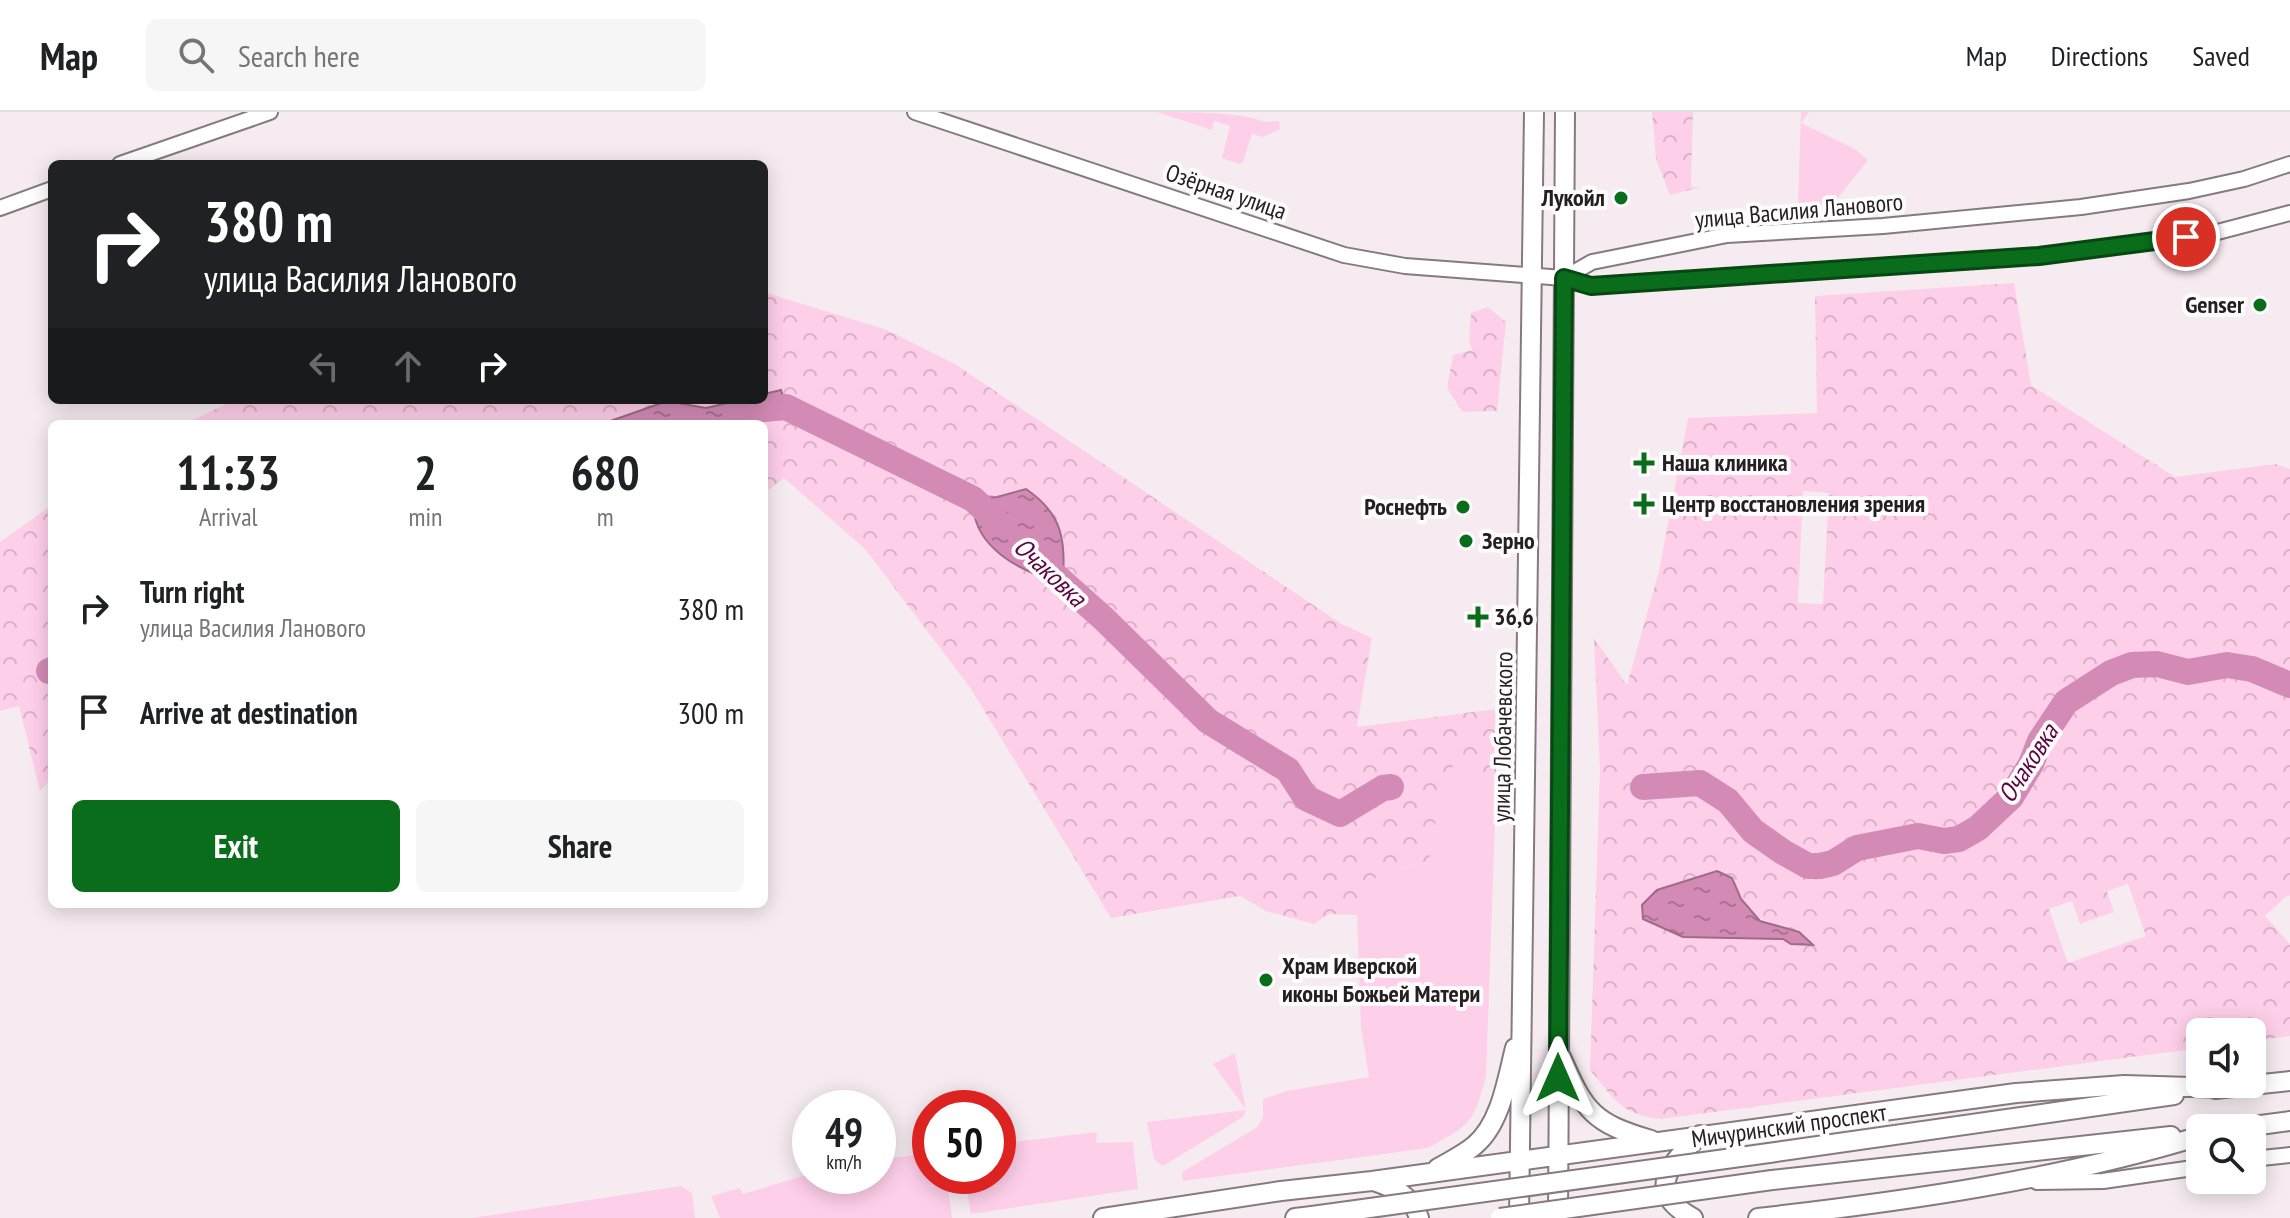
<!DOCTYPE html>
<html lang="en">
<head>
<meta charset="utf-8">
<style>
	:root { --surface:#fff; --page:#f6f6f6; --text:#202124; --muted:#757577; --line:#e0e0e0; --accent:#0a6d1b }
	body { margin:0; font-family:"PT Sans Narrow",sans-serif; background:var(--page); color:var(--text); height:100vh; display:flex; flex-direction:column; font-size:30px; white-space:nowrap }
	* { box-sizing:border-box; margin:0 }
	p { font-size:26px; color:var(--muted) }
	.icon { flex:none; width:44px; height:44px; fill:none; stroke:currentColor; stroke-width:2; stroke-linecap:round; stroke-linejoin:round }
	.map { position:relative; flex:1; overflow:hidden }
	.drawer { position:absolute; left:48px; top:308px; width:720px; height:488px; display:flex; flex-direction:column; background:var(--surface); border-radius:12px; box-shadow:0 4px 20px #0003 }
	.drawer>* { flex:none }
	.hud { position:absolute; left:48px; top:48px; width:720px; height:244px; border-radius:12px; box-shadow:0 4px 20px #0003; background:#202124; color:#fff; overflow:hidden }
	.fabs { position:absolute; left:2186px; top:906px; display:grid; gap:16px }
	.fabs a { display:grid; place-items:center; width:80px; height:80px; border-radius:12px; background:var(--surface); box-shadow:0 4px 20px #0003; font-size:40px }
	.speed { position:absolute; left:792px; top:978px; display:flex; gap:16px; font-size:40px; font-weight:700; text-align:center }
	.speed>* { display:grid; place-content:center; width:104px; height:104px; border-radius:50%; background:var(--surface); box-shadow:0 4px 20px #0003; line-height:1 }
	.speed small { font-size:20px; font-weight:400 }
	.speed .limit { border:12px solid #d22; background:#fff; color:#111 }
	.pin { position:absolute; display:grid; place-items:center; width:68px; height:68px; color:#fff; margin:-34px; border:4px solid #fff; border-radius:50%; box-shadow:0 2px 8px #0007 }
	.me { position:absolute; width:88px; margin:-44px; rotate:0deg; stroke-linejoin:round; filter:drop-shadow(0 0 6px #0008) }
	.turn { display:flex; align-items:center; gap:28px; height:168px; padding:0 24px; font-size:36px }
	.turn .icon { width:104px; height:104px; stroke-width:2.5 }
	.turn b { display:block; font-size:56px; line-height:68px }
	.lanes { display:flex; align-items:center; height:76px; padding:0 24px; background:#0003; justify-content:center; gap:40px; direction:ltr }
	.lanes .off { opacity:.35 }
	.eta { display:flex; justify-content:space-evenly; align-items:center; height:136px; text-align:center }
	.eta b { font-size:48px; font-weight:700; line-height:56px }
	.button { display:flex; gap:16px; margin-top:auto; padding:16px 24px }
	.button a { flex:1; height:92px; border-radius:12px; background:var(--accent); color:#fff; font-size:32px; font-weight:700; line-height:92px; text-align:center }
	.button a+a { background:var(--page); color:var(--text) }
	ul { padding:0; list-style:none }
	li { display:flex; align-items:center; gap:24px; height:104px; padding:0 24px }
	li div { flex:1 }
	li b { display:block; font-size:30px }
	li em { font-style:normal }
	header { display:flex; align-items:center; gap:48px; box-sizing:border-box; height:112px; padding:0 40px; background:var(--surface); border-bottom:2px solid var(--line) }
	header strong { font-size:38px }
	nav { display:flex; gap:44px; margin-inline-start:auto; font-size:28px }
	.search { width:560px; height:72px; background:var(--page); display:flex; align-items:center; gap:20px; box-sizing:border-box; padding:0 28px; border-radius:12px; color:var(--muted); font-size:30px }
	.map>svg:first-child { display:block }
	.green { fill:#fecfe9 }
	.forest { fill:url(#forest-crowns); fill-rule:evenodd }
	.water { fill:url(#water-ripples); stroke:#9e6b89; stroke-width:2 }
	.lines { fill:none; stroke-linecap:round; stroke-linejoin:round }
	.river { stroke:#d38bb5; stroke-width:26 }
	.minor-casing { stroke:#857a80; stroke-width:18 }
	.major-casing { stroke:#857a80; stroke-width:22 }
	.minor { stroke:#fff; stroke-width:14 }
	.major { stroke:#fff; stroke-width:18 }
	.major-bridge-casing { stroke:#857a80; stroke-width:22; stroke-linecap:butt }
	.major-bridge { stroke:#fff; stroke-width:18 }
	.route-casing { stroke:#064712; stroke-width:20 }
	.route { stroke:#0a6d1b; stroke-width:14 }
	.poi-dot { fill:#0a6d1b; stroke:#fefcfd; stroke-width:3 }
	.labels { text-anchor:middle; stroke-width:8; stroke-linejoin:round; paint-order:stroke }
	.street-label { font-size:24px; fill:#242022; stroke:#fefcfd }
	.poi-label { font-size:24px; font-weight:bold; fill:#242022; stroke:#fefcfd; text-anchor:start }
	.water-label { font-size:26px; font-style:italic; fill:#5b0442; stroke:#fefcfd }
</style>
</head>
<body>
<header>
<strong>Map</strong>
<div class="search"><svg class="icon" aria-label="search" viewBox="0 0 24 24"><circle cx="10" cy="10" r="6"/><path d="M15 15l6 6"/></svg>Search here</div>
<nav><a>Map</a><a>Directions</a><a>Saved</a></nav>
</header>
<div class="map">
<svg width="2290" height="1106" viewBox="0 0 2290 1106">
	<defs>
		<pattern id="forest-crowns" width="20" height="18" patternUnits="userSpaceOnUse" patternTransform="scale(2)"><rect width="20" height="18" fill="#fecfe9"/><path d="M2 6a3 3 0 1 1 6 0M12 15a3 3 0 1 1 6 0" fill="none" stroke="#dab1c8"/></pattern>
		<pattern id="water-ripples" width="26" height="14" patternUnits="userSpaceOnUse" patternTransform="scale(2)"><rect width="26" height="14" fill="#d38bb5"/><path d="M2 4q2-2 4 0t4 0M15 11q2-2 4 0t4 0" fill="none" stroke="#ab7193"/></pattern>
	</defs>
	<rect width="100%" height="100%" fill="#f7ebf2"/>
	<path class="green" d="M1157,0C1183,0 1245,0 1264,10L1279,9L1280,17L1263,25L1252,22L1243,50L1239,52L1222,46L1230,14L1214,9L1212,18Z
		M1801,0H1809L1801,11L1855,37L1868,48L1837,87L1807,98L1798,91Z
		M1458,644L1496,682L1486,964C1474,1011 1470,1013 1428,1036L1183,1069L1182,1060L1256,1016L1263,1006V987L1287,979L1369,965L1361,916L1357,803L1367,769L1429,749L1442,675Z
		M1235,941L1246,998L1243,1005L1163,1054L1154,1047L1147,1010L1246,998L1213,952Z
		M1097,1020L1096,1031L1133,1030L1138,1077L971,1102L964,1064H998V1032Z
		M930,1041V1064H946L952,1106H720L711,1084L740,1076L743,1082L810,1062V1064H878V1048Z
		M681,1074L692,1081L695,1106H472Z"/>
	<path class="forest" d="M1652,0H1693L1691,75H1701L1670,83L1656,47Z
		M2014,171L2031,273L2175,365L2275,352L2290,357V784L2288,783L2265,804L2290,832V924L2252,929V920H2200V936L1661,1007C1619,1002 1615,987 1590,958L1600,658L1594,526L1627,573L1659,459L1688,306L1817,301L1815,184ZM1803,379L1829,381L1823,492L1798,491ZM1717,759L1732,766C1750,807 1758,808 1799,820L1784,827L1683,825L1688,769ZM2128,772L2146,824L2068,851L2049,797L2072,789L2080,812L2114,800L2107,779Z
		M764,180L887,218L955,252L1340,511L1372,526L1357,615L1496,597V682L1458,645L1442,675L1429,749L1367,769L1357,803L1329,802L1314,812L1266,799L1240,784L1111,806L971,577L865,437L784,366L764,381V312H184L235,288H764ZM1026,377L1061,418L973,387L997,385Z
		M1488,195L1506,210L1497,299L1462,300L1447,276L1453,243L1472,238L1469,229L1471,201Z
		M52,393V666L40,679L19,594L0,599V430Z"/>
	<path class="water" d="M781,278L786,295L776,306L748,312H602L667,289L706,296L740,288H764V282Z
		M1026,377C1064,403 1065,428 1063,472C1022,460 971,436 973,387L997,385Z
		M1717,759L1732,766L1741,787L1760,809L1799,820L1813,833L1791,832L1783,827L1683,825L1643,807L1642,793L1657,778Z"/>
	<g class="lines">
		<path class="river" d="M753,298L786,295L973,387L999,411
			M1039,449L1104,507L1208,609L1288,658L1306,686L1340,702L1383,676L1391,675
			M49,559L52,558
			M1643,675L1700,671L1728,689L1753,719L1783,740L1808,754H1820L1833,751L1857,736L1918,724L1944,729L1959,727L1978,716L2011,685L2031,652L2040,629L2066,590L2111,561L2132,553L2157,552L2188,560L2227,553L2252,557L2290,573"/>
		<defs>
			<path id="minor" d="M915,0L1344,143L1405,154L1564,166L1591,174L2039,144L2210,122L2290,101
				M120,52L270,0
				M0,96L52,77
				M1564,166L1592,150L1727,123L1883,114L2081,95L2189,79L2244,67L2290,52
				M2252,1047L2290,1043
				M2037,1070L2103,1069L2200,1055"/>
			<path id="major" d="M1561,945C1585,1000 1593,1011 1651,1028
				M2215,977L2290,969
				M2238,1016L2290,1009
				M1769,1041L2174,983
				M1438,1056C1450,1049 1465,1042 1475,1033C1501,1011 1507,967 1515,936
				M1772,1068L2171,1024
				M1374,1069C1394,1076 1413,1084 1419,1106
				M1103,1106L1281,1079L1372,1069L2016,981L2124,973L2225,976
				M1295,1106L1312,1104
				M1519,1106L1534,0
				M1558,1106L1565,0
				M1693,1106C1643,1079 1671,1051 1700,1023
				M1758,1106C1907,1089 2056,1068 2200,1024"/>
		</defs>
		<use href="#minor" class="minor-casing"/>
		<use href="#major" class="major-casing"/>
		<use href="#minor" class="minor"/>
		<use href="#major" class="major"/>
		<defs>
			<path id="major-bridge" d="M1312,1104L1769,1041
				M1500,1106L1772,1068"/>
		</defs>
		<use href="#major-bridge" class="major-bridge-casing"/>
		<use href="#major-bridge" class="major-bridge"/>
	</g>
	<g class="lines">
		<defs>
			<path id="route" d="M1558,966L1564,166L1591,174L2039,144L2186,125"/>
		</defs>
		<use href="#route" class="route-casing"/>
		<use href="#route" class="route"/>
	</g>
	<g class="poi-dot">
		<circle cx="1621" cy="86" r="8"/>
		<circle cx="2260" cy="193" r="8"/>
		<path d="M1640 339h8v8h8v8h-8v8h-8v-8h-8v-8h8z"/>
		<path d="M1640 380h8v8h8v8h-8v8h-8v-8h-8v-8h8z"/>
		<circle cx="1463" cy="395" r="8"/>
		<circle cx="1466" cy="429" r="8"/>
		<path d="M1474 493h8v8h8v8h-8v8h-8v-8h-8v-8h8z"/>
		<circle cx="1266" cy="868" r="8"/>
	</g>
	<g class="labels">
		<g class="street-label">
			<text transform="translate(1226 80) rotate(19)" y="8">Озёрная улица</text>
			<text transform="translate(1799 99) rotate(-5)" y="8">улица Василия Ланового</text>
			<text transform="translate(1503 625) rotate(-89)" y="8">улица Лобачевского</text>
			<text transform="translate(1789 1014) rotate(-8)" y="8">Мичуринский проспект</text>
		</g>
		<g class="poi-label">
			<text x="1605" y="94" text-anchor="end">Лукойл</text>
			<text x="2244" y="201" text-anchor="end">Genser</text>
			<text x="1662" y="359">Наша клиника</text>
			<text x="1662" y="400">Центр восстановления зрения</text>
			<text x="1447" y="403" text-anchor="end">Роснефть</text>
			<text x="1482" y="437">Зерно</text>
			<text x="1494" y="513">36,6</text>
			<text x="1282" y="862">Храм Иверской<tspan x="1282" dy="28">иконы Божьей Матери</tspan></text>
		</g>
		<g class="water-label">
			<text transform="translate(1050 460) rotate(43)" y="9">Очаковка</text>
			<text transform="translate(2028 651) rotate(-57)" y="9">Очаковка</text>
		</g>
	</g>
</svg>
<div class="fabs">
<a><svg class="icon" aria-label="sound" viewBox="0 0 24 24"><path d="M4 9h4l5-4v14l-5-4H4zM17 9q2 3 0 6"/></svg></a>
<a><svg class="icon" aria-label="search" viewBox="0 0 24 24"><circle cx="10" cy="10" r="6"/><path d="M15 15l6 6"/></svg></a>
</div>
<div class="speed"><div>49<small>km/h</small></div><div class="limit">50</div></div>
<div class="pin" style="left:2186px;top:125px;background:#d93025"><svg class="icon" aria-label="arrive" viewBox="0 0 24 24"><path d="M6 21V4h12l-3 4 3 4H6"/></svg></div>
<svg class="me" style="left:1558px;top:966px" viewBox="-20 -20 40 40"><path d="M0-17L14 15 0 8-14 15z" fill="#0a6d1b" stroke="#fff" stroke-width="4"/></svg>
<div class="hud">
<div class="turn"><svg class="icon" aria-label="right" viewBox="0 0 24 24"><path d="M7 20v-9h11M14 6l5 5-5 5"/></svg><div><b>380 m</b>улица Василия Ланового</div></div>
<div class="lanes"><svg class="icon off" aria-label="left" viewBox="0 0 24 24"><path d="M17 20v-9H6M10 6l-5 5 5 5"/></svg><svg class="icon off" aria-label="ahead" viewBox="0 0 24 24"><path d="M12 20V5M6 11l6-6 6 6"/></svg><svg class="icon" aria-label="right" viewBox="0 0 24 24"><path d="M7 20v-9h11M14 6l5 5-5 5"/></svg></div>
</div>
<section class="drawer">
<div class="eta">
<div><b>11:33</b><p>Arrival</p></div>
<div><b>2</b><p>min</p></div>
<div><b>680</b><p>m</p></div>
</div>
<ul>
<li><svg class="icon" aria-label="right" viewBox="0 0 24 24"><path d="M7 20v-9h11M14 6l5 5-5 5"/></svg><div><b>Turn right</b><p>улица Василия Ланового</p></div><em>380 m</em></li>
<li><svg class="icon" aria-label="arrive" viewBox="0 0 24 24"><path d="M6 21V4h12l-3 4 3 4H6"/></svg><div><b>Arrive at destination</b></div><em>300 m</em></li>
</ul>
<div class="button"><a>Exit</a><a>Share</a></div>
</section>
</div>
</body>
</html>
